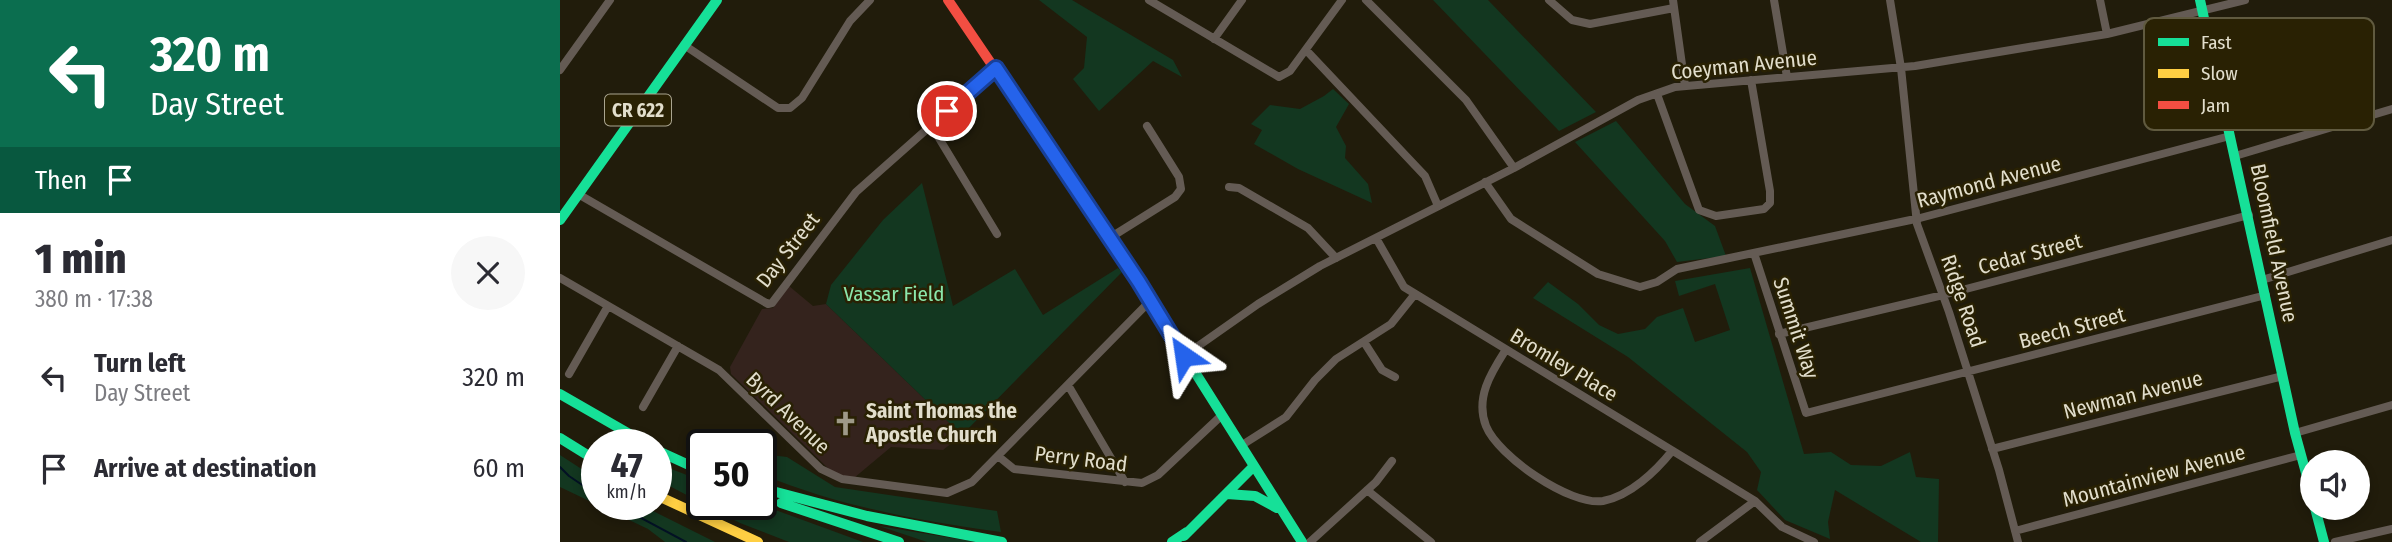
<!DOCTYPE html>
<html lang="en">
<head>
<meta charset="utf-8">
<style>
	:root { --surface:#fff; --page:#f7f7f7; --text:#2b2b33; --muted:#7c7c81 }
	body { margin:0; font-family:"Fira Sans Condensed",sans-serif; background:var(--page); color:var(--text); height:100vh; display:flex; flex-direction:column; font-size:26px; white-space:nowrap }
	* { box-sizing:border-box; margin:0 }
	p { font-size:23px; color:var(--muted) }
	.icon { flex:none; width:38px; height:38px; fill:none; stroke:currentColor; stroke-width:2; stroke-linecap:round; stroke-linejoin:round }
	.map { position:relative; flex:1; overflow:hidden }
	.panel { display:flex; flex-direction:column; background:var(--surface); width:560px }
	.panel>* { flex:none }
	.top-card { background:#0b6e4f; color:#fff; overflow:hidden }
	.controls { position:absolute; left:1740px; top:450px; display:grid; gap:14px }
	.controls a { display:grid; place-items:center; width:70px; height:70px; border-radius:50%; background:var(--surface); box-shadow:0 4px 10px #0003; font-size:35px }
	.speed { position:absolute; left:21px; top:429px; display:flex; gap:14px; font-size:35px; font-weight:700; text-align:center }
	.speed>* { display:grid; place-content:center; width:91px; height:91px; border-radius:50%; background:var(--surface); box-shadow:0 4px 10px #0003; line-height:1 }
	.speed small { font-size:18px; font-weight:400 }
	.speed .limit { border:4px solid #111; border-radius:10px; background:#fff; color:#111 }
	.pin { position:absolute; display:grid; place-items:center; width:60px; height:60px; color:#fff; margin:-30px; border:4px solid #fff; border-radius:50%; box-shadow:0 2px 7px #0007 }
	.me { position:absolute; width:77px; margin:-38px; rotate:328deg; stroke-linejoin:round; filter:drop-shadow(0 0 5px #0008) }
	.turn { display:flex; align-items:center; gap:24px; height:147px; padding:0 35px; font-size:32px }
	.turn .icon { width:91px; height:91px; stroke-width:2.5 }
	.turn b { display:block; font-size:49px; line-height:60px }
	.then { display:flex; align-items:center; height:66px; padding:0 35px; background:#0003; gap:14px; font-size:26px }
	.round { display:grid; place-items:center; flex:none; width:74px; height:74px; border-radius:37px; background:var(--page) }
	.summary { display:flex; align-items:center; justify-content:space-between; height:119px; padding:0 35px }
	h1 { font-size:42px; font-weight:800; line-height:52px }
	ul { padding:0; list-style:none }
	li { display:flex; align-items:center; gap:21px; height:91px; padding:0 35px }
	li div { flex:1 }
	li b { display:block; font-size:26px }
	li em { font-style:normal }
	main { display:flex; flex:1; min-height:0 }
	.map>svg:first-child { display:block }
	.education { fill:#34231d }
	.green { fill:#133720 }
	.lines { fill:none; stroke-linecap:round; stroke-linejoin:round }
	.stream { stroke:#031124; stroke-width:2 }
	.street { stroke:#645b54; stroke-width:8 }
	.fast { stroke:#16e098; stroke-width:10 }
	.slow { stroke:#ffcf43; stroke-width:10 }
	.jam { stroke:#f24e42; stroke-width:10 }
	.route-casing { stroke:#184099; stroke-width:18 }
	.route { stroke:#2563eb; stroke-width:12 }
	.labels { text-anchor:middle; stroke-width:5; stroke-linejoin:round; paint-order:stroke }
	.shield { fill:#292103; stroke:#aaa590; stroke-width:2 }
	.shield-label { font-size:19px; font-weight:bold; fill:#e2decc }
	.street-label { font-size:21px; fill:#e2decc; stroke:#292103 }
	.park-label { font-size:21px; fill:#8be7ac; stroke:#292103 }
	.poi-label { font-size:21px; font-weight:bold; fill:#e2decc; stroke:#292103; text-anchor:start }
	.key { fill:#292103; stroke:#605a3f; stroke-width:2 }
	.key-label { font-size:19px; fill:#e2decc }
</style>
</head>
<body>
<main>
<section class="panel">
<div class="top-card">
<div class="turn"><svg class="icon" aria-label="left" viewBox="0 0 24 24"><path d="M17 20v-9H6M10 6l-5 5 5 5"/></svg><div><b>320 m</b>Day Street</div></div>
<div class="then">Then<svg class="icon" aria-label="arrive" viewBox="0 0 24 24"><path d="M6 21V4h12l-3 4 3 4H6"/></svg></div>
</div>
<div class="summary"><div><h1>1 min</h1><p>380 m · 17:38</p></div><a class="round"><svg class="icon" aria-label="close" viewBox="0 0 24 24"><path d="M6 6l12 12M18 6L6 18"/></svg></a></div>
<ul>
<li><svg class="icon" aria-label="left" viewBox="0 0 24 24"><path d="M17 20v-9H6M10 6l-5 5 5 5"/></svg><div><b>Turn left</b><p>Day Street</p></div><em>320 m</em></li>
<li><svg class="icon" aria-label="arrive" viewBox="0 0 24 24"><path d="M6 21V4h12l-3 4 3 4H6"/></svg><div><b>Arrive at destination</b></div><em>60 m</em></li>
</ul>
</section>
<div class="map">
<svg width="1832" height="542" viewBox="0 0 1832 542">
	<rect width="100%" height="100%" fill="#211c0b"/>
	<path class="education" d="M229,286L253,306L266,304L402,435L383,450L331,447L294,478L275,475L171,374L170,367L202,309L213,308Z"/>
	<path class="green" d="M479,0H512L613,60L622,77L593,61L539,111L513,79L524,68L527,37Z
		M873,0H928L1036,112L999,131Z
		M773,89L789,104L776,127L786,146L785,158L808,184L812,203L738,169L694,144L702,130L691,124L710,105L740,109L764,96Z
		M1056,121L1125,204L1155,226L1166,256L1117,262L1105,241L1015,142Z
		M362,183L393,306L455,269L483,315L558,268L562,272L402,435L266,304L271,285L323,220Z
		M1190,268L1244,454L1271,452L1291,465L1321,466L1350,452L1356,477L1379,479L1378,542H1361L1275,490L1268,522L1270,539L1225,520L1197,490L1201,472L1187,452L1068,357L973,298L988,282L1018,304L1039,325L1058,334L1085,329L1097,317L1123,308L1135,342L1170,330L1155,284L1119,296L1115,281Z
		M143,431L177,444H142V450L139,449Z
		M201,454L227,457L275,487L437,511L441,532C360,521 278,506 201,474Z
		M0,455L37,479V504H79L155,542H105L88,529L0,487Z
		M96,463L142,481V503L96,479Z
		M144,504H199L303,542H229L180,523Z
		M319,526L416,542H367Z"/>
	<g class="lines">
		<path class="stream" d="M0,467L9,476L37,495
			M55,504L126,542"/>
		<path class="street" d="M589,0L719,77L730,71L782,0
			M806,0L906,100L954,168
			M989,0L1012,20L1030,24L1114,8
			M1113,0L1125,86
			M1214,0L1227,77
			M1330,0L1341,68L1357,224L1389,312L1439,470L1458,542
			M1540,0L1547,34
			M654,39L682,0
			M124,45L218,108H230L242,98L290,21L310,0
			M746,50L865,176L878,206
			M0,70L50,0
			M1097,94L1139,210L1156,216L1204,209L1210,203V191L1191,80
			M371,125L437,234
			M1675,156L1832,109
			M925,182L951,219L1038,274L1080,287L1097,282L1117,269L1360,218L1670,136
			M669,187L679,188L748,228L776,258
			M18,194L208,304L212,303L296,192L436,68
			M816,238L844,287L1195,501L1222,527L1254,542
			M548,239L615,197L621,189L619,177L587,126
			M1194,253L1246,413L1706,295
			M0,278L159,370L261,469L282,479L387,493L412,482L590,301
			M1702,280L1832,240
			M1219,334L1383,295L1689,215
			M804,342L822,370L835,377
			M945,351C931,373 915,398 926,426C938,456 1010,506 1043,501C1070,496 1096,471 1112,451
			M624,356L698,304L760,266L954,168L1078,100L1115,87L1355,66L1547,34L1685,0
			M9,374L48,306
			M508,385L565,482
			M83,407L118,346
			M1735,433L1832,405
			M682,445L726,417L755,380L776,359L831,324L855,294
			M1432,449L1723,376
			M438,456L454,469L582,483L598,475L662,415
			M807,490L871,542
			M1455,531L1741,455
			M750,542L816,482L832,461
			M1140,542L1195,501
			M1775,542L1832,529"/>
		<path class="fast" d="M1640,0L1735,433L1752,495
			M0,220L157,0
			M563,258L742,542
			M0,394L87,444
			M0,438L37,461
			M96,450L142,471
			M201,488L307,516L442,542
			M667,494L695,496L717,508
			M221,503L339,542
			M1755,508L1764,542
			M624,536L694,466
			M612,542L627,532"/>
		<path class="slow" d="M96,495L198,542"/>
		<path class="jam" d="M388,0L563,258"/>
	</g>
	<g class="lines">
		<defs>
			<path id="route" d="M387,111L436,68L579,282L624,356"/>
		</defs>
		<use href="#route" class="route-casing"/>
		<use href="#route" class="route"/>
	</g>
	<defs>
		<symbol id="church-bare" viewBox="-9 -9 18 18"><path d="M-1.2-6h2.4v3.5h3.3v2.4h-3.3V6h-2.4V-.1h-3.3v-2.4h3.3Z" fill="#9e9a88" stroke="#292103" stroke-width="2.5" paint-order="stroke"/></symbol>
	</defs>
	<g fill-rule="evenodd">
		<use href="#church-bare" x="268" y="406" width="35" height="35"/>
	</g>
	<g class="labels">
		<rect class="shield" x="45" y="94.5" width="66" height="31" rx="5"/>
		<g class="shield-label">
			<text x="78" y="117">CR 622</text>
		</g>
		<g class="street-label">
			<text transform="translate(1184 65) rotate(-6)" y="7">Coeyman Avenue</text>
			<text transform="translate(1429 182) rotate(-15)" y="7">Raymond Avenue</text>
			<text transform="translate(1714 243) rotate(78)" y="7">Bloomfield Avenue</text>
			<text transform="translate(228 250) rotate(-52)" y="7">Day Street</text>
			<text transform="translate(1470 254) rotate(-15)" y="7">Cedar Street</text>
			<text transform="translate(1403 301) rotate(71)" y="7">Ridge Road</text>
			<text transform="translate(1236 328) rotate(72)" y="7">Summit Way</text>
			<text transform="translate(1512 328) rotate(-15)" y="7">Beech Street</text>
			<text transform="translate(1004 365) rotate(31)" y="7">Bromley Place</text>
			<text transform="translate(1573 395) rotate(-14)" y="7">Newman Avenue</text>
			<text transform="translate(228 413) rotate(44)" y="7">Byrd Avenue</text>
			<text transform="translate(521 459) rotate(7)" y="7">Perry Road</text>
			<text transform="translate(1594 476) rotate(-15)" y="7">Mountainview Avenue</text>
		</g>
		<g class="park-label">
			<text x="334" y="301">Vassar Field</text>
		</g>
		<g class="poi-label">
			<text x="306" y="418">Saint Thomas the<tspan x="306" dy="24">Apostle Church</tspan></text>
		</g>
	</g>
	<rect x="1584" y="18" width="230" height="112" rx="10" class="key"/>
	<rect x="1598" y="38" width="31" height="8" fill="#16e098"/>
	<rect x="1598" y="69" width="31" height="9" fill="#ffcf43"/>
	<rect x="1598" y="101" width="31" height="8" fill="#f24e42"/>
	<g class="key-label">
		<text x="1641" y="49">Fast</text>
		<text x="1641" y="80">Slow</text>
		<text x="1641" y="112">Jam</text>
	</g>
</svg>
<div class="controls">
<a><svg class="icon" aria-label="sound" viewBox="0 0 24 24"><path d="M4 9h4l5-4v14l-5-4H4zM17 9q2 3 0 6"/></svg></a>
</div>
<div class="speed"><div>47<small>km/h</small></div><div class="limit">50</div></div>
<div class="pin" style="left:387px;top:111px;background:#d93025"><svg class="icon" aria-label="arrive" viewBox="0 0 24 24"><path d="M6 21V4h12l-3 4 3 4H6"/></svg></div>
<svg class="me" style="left:624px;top:356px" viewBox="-20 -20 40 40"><path d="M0-17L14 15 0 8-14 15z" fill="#2563eb" stroke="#fff" stroke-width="4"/></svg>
</div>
</main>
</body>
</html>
